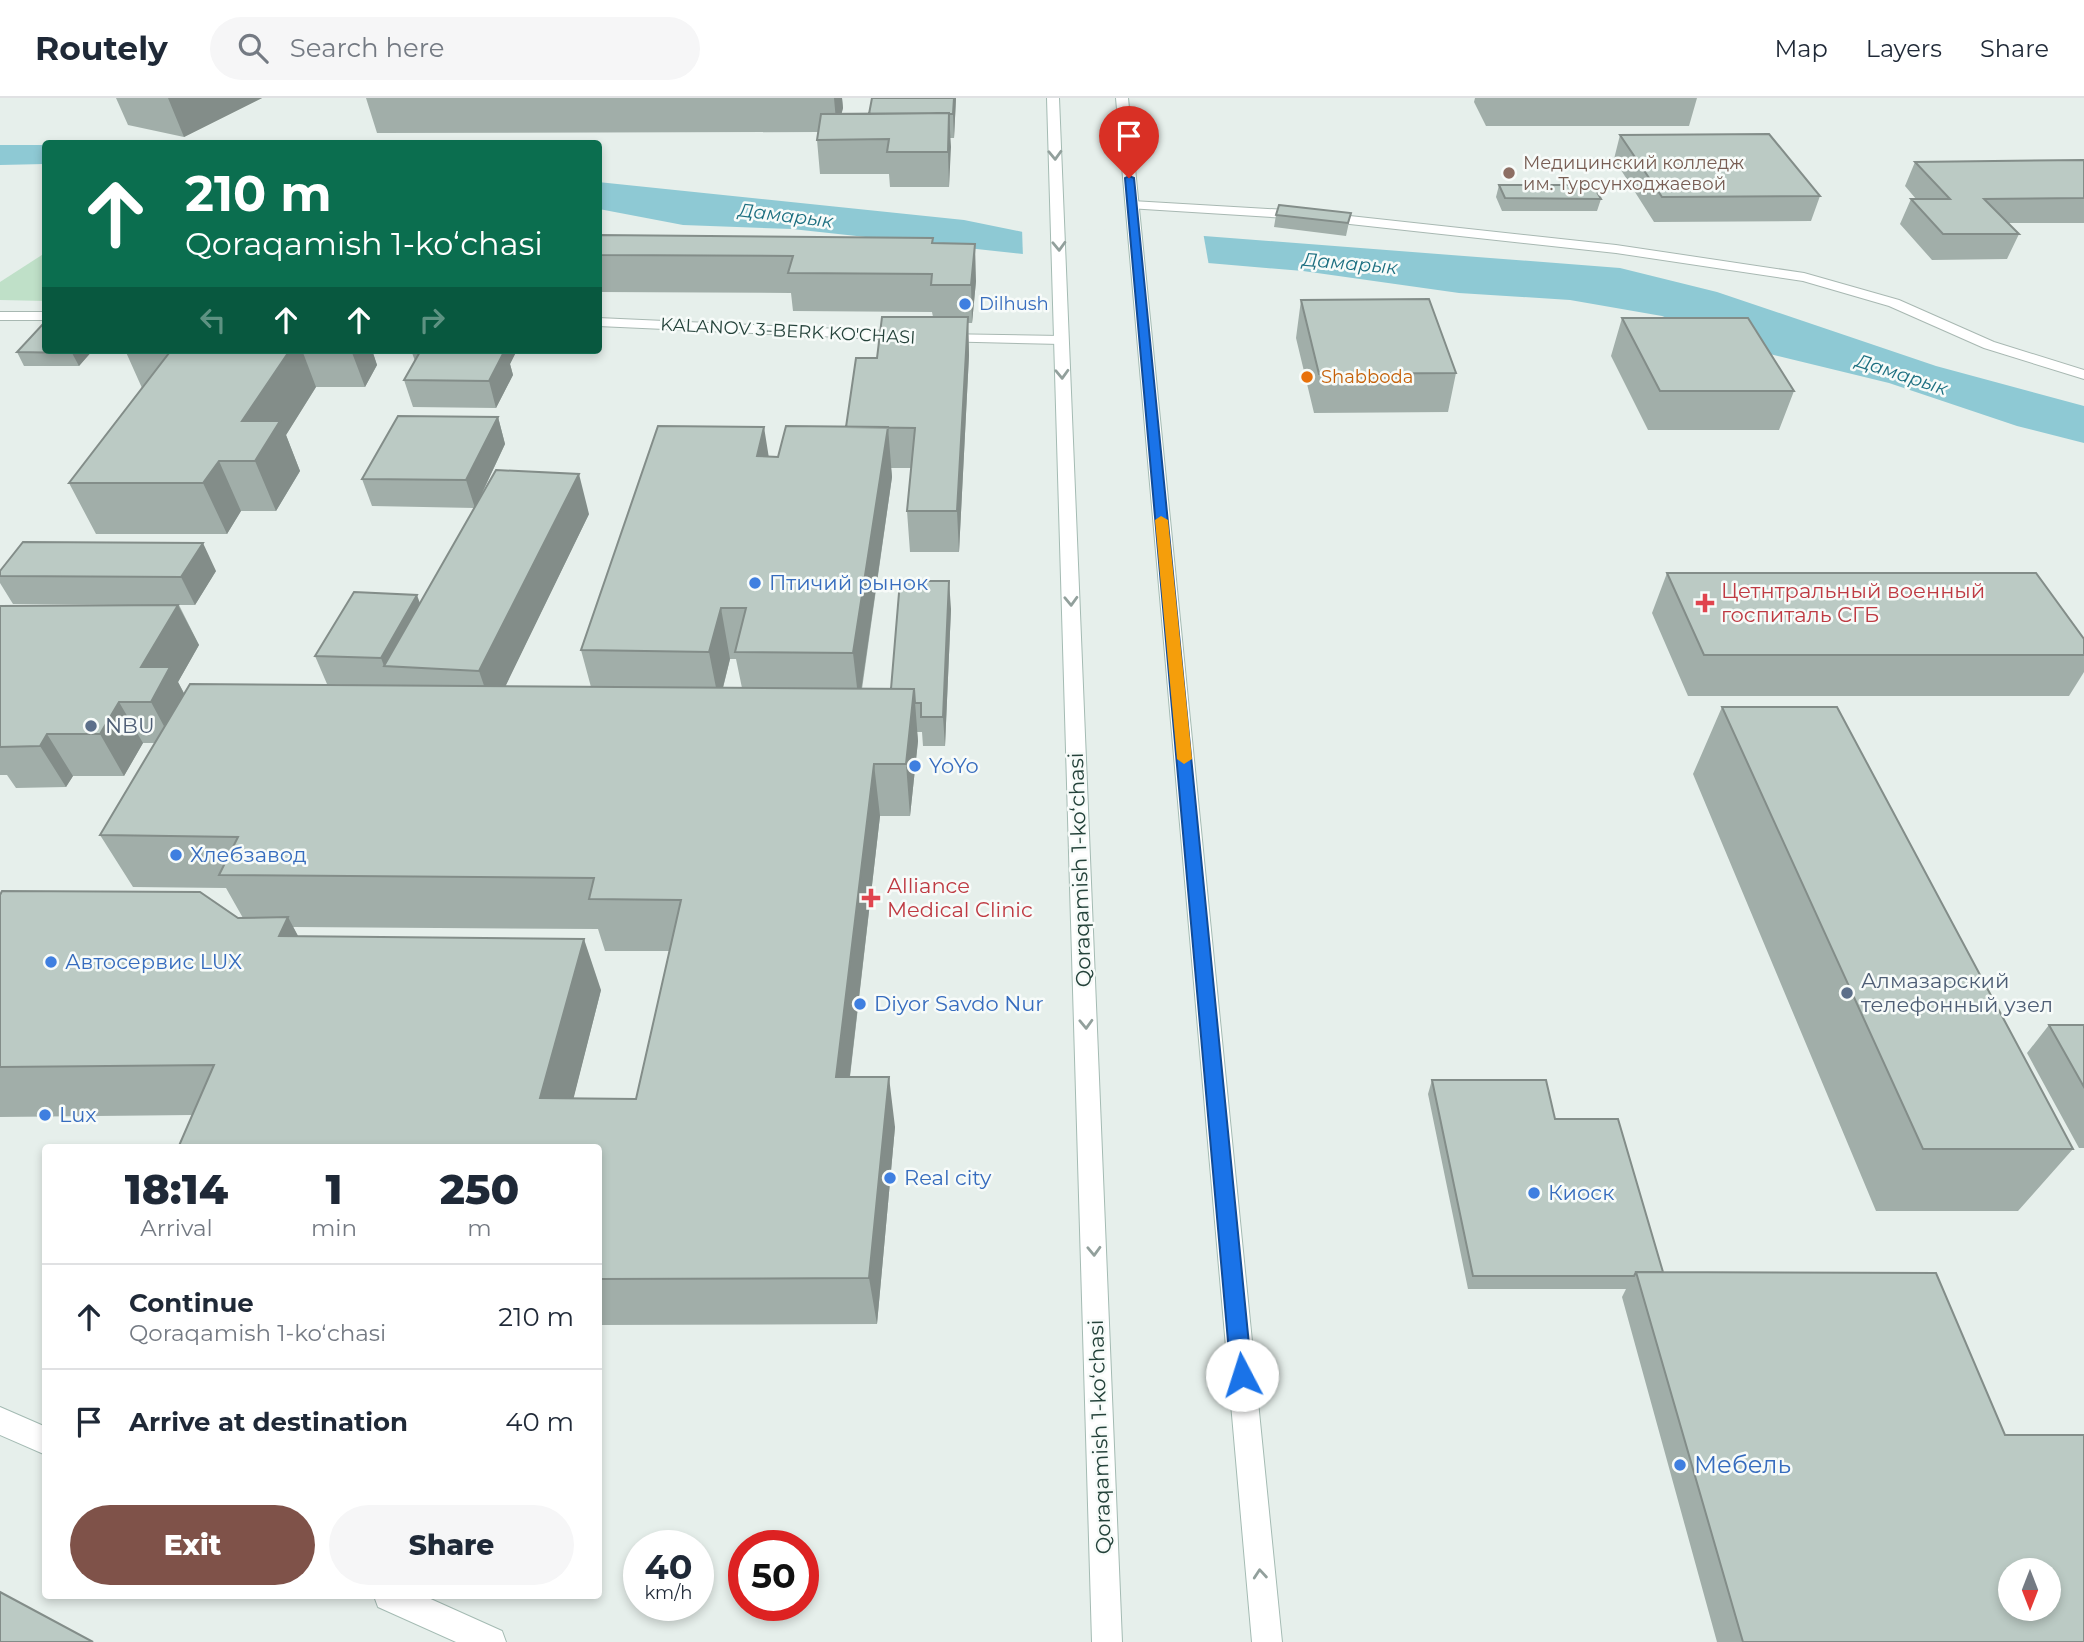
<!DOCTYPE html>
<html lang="en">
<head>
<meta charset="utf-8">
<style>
	:root { --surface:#fff; --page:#f6f6f7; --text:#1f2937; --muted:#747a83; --line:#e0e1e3; --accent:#7f5249 }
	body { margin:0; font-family:Montserrat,sans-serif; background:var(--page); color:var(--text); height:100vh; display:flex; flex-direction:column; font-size:26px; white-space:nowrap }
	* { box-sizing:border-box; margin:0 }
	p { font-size:23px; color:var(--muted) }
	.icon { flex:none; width:38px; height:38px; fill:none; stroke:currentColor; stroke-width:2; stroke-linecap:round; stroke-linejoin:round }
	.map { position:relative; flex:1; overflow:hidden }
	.details { position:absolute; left:42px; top:1046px; width:560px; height:455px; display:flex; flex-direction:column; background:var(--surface); border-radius:7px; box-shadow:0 4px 10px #0003 }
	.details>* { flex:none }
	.guide { position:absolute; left:42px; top:42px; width:560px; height:214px; border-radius:7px; box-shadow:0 4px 10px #0003; background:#0b6e4f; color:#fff; overflow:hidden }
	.needle { width:46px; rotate:180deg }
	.buttons { position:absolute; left:1998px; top:1460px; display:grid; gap:14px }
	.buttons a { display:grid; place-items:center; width:63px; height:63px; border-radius:50%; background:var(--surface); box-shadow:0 4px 10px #0003; font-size:35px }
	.speed { position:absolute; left:623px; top:1432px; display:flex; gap:14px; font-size:35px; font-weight:700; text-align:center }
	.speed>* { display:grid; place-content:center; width:91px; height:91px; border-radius:50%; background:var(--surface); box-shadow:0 4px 10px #0003; line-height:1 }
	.speed small { font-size:18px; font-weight:400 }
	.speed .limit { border:10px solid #d22; background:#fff; color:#111 }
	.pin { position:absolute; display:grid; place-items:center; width:60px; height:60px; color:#fff; margin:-72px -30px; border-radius:50% 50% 50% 0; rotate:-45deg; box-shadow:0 0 7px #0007 }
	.pin .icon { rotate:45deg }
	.me { position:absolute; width:77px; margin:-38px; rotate:355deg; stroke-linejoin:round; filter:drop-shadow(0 0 5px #0008) }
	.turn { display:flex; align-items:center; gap:24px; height:147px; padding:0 28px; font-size:32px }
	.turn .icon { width:91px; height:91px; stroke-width:2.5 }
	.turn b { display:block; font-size:49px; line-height:60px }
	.lanes { display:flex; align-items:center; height:66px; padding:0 28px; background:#0003; justify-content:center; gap:35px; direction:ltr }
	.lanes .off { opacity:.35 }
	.eta { display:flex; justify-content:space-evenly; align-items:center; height:119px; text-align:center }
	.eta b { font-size:42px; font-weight:800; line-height:49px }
	.button { display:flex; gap:14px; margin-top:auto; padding:14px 28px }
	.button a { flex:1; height:80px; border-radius:42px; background:var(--accent); color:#fff; font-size:28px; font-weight:800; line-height:80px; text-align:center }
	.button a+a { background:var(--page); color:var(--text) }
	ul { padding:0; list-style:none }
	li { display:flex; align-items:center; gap:21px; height:105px; padding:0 28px; border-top:2px solid var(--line) }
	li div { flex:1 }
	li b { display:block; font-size:26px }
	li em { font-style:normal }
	header { display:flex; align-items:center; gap:42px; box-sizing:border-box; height:98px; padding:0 35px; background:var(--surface); border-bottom:2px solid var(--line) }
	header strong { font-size:33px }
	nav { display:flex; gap:38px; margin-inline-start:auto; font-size:24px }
	.search { width:490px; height:63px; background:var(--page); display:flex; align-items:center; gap:18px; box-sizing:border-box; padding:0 24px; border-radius:38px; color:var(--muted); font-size:26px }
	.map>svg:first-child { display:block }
	.green { fill:#bfe0c8 }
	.water { fill:#8ec9d4 }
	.pier { fill:#e6efeb }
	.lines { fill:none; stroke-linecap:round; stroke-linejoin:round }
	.street-casing { stroke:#a8b8b2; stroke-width:2 }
	.secondary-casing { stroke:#a4bbb3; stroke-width:2 }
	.street { fill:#fff; fill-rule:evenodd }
	.secondary { fill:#fff; fill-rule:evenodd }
	.wall { fill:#a1aea9; fill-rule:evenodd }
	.shaded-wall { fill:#838d89 }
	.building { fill:#bbcac4; stroke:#838d89; stroke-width:2; fill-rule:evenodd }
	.oneway { stroke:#92a09c }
	.route { fill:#1a73e8; stroke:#114b97; stroke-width:2 }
	.slow { fill:#f59e0b }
	.education-dot { fill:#8d6e63; stroke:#f7fbf9; stroke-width:2.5 }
	.shop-dot { fill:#3f7fe0; stroke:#f7fbf9; stroke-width:2.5 }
	.food-dot { fill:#e8710a; stroke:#f7fbf9; stroke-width:2.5 }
	.health-dot { fill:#e0444e; stroke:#f7fbf9; stroke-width:2.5 }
	.service-dot { fill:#5c6f8a; stroke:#f7fbf9; stroke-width:2.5 }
	.labels { text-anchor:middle; stroke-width:5; stroke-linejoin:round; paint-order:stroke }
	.far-education-label { font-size:18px; fill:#785e54; stroke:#f7fbf9; text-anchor:start }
	.far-shop-label { font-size:18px; fill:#366cbe; stroke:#f7fbf9; text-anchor:start }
	.far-street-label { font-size:18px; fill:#24423a; stroke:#f7fbf9 }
	.far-food-label { font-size:18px; fill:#c56008; stroke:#f7fbf9; text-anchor:start }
	.far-water-label { font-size:19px; font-style:italic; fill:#1c6f80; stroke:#f7fbf9 }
	.shop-label { font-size:21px; fill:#366cbe; stroke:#f7fbf9; text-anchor:start }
	.health-label { font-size:21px; fill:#be3a42; stroke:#f7fbf9; text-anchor:start }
	.service-label { font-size:21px; fill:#4e5e75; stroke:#f7fbf9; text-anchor:start }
	.street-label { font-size:21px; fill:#24423a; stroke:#f7fbf9 }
	.near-shop-label { font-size:24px; fill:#366cbe; stroke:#f7fbf9; text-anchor:start }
</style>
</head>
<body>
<header>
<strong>Routely</strong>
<div class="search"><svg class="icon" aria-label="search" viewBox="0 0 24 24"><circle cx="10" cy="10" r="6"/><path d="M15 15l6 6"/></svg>Search here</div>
<nav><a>Map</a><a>Layers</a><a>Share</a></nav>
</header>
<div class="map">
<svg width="2084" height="1544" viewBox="0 0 2084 1544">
	<rect width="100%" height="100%" fill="#e6efeb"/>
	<path class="green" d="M45,155V203L0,202V184Z"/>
	<path class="water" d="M0,47H45V66L0,67Z
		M598,84L964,122L1023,134L1204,138L1620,170L1717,194L1936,268L2084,308V345L2017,328L1889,285L1741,249L1662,218L1570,202L1459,195L1303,173L1208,165L1023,156L792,131L683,127L599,111Z"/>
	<path class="pier" d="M1022,130L1203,134L1209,168L1023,160Z"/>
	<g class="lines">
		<defs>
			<path id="street" d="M1132,103L1304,113L1616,147L1804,175L1899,202L1994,244L2084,272V281L1984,250L1889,208L1803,183L1616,155L1304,121L1128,110L1126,107Z
				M0,214H46V222H0Z
				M598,220L908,234L915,238L908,242L598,228Z
				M940,236L1061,238L1068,242L1061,246L935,243V237Z"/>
			<path id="secondary" d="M1047,0H1059L1122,1544H1092Z
				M1116,0H1128L1282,1544H1252Z
				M0,1309L46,1329V1357L0,1337Z
				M374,1498H424L502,1533L506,1544H456L378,1509Z"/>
		</defs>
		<use href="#street" class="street-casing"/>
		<use href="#secondary" class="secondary-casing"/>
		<use href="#street" class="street"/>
		<use href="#secondary" class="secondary"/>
	</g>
	<path class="wall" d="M116,0H262L184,39L128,27Z
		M366,0H842L843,10L841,16H869L872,0H956L954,40H950L949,89H890L889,76H820L817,42L818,34L377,35Z
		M1475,0H1697L1689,28H1486L1474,4Z
		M1620,37L1820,98L1811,123L1654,124L1614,61Z
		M2084,62V125H2008L2019,136L2007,161L1932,162L1900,126L1911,101H1916L1905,88L1915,64Z
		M1499,87L1601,101L1597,113H1502L1496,99Z
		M1351,115L1346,138L1274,129L1276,117Z
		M598,137L933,145L976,183L972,225H968L969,257L959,454H910L907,413L911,370H891L892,379L862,591H891L951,511L945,648H923L922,634H917L918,643L910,718H880L850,979L895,1029L877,1226L598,1227V1050L192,1017L0,1019V797L243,820L226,790L133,789L100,737L155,645H143L124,678H73L66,689L16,690L7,677H0V508L128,507L13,506L0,485V478L216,473L195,507H179L199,547L178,584L184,595L352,587L327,586L315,558L420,506L475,410L372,408L362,381L498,319L505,346L476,408L589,416L505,588L591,589L581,552L769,359H778L846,329L877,260L933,219L932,214L793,213L791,195L598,194ZM730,561H736L742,590H723ZM293,829L598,831L605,853H670L636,1001H573L601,892L298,838Z
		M1301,202L1456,275L1448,314L1314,315L1296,240Z
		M1622,220L1794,293L1779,332H1648L1611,258Z
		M46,252H93L79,268H24L17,254Z
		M125,252H372L377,267L365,289H316L286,337L300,373L276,413H241L227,436H96L69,385L142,290Z
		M411,252H517L510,266L513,277L496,310L413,309L404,282L415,263Z
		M1667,475L2084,541V574L2069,598H1688L1652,515Z
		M1722,609L2073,1051L2018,1113H1876L1693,676Z
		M2049,927H2084V1050H2079L2027,955Z
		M1432,982L1555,1021L1663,1174L2084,1544H1717L1622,1199L1626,1191H1468L1428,996Z"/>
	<path class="shaded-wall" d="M168,0H262L184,39Z
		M834,0H842L843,10L837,34Z
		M954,0H956L954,40L953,16Z
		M949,15L951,49L949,89L948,54Z
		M975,146L976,183L972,225L971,187Z
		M968,219L969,257L959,454L957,413Z
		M74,252H93L79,268L72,255Z
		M290,252H302L316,289L286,337L300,373L276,413L255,363L242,323Z
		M351,252H372L377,267L365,289Z
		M500,252H517L510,266L513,277L496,310L489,283Z
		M498,319L505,346L475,410L466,382Z
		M764,329L772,379L757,358Z
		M888,329L892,379L859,607L853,555Z
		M219,363L241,413L227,436L203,385Z
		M579,376L589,416L493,614L479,573Z
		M203,445L216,473L195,507L181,479Z
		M949,483L951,511L945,648L943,619Z
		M417,497L427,525L384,568L381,560Z
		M178,507L199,547L178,584L192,611L173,645L151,604L141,569Z
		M721,510L730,561L719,605L709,554Z
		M914,591L918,643L910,718L906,666Z
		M119,604L143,645L124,678L100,636Z
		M47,636L73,678L66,689L40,648Z
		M874,666L880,718L844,1028L836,979Z
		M288,819L315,870L279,838Z
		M584,841L601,892L561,1050L540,1000Z
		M889,979L895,1029L877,1226L869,1180Z"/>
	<path class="building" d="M872,0H954L953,16H949V15L869,16Z
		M949,15L948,54H887L889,41L817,42L821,16Z
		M1769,36L1820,98L1662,99L1620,37Z
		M2084,62V100L1984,101L2019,136H1943L1911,101H1950L1915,64Z
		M1499,87H1593L1601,101L1505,100Z
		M1279,107L1351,115L1348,125L1276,117Z
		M598,137L933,140L932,145L975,146L971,187H931L932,176L788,175L793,158L598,157Z
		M1429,201L1456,275L1319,276L1301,202Z
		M882,219H968L957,413H907L915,330L846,329L856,260H877Z
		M1622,220H1748L1794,293H1660Z
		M43,226H46V252H74L72,255L17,254Z
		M149,252H290L242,323H280L255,363H219L203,385H69L169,255H147Z
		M421,252H505L489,283L404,282Z
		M398,318L498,319L466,382L362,381Z
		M658,328L764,329L757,358L778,359L786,328L888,329L853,555L735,554L746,510H721L709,554L581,552Z
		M496,372L579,376L479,573L384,568Z
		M23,444L203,445L181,479L0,478V473Z
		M1667,475H2036L2084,541V557H1704Z
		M900,483H949L943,619H921V605H915L914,591H891Z
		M354,494L417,497L381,560L315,558Z
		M178,507L141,569H170L151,604H119L100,636H47L40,648L0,649V508Z
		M190,586L914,591L906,666H874L836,979H889L869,1180L598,1181V1050H178L214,967L0,969V797L2,793L200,794L238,820L288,819L279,838L584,841L540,1000L636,1001L681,802L589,801L594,780L219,777L238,739L100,737Z
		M1722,609H1837L2073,1051H1923Z
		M2049,927H2084V989Z
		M1432,982H1546L1555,1021H1618L1663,1174H1636L1634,1178H1473Z
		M1636,1174L1936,1175L2005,1337H2084V1544H1743ZM2011,1472H2049V1510H2011Z
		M0,1494L93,1544H0Z"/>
	<defs><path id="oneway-chevron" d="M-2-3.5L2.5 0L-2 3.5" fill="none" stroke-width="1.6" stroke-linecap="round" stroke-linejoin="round" transform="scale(1.75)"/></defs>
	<g class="oneway">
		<use href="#oneway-chevron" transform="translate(1055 57) rotate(88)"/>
		<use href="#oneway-chevron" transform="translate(1059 148) rotate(88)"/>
		<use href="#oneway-chevron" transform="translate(1062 276) rotate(88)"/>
		<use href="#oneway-chevron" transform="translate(1071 503) rotate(88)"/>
		<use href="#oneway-chevron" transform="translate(1086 926) rotate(88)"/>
		<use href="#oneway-chevron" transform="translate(1094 1153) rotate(88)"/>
		<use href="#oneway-chevron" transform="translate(1260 1476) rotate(-95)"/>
	</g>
	<path class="route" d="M1129,78L1134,80L1252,1277L1249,1284L1242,1287L1234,1284L1231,1277L1125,80Z"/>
	<path class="slow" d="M1161,418L1168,422L1192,661L1184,666L1177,661L1155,422Z"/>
	<circle class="education-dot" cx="1509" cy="75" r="7"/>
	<g class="shop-dot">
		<circle cx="965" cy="206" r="7"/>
		<circle cx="755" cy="485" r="7"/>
		<circle cx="915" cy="668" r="7"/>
		<circle cx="176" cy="757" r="7"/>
		<circle cx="51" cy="864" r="7"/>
		<circle cx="860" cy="906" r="7"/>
		<circle cx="45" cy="1017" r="7"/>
		<circle cx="890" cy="1080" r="7"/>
		<circle cx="1534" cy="1095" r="7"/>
		<circle cx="1680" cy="1367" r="7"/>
	</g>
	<circle class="food-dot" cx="1307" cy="279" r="7"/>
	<g class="health-dot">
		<path d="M1701.5 494.5h7v7h7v7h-7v7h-7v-7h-7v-7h7z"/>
		<path d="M867.5 789.5h7v7h7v7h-7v7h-7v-7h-7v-7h7z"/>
	</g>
	<g class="service-dot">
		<circle cx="91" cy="628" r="7"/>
		<circle cx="1847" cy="895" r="7"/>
	</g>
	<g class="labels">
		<g class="far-education-label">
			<text x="1523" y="71">Медицинский колледж<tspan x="1523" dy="21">им. Турсунходжаевой</tspan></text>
		</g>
		<g class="far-shop-label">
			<text x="979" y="212">Dilhush</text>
		</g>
		<g class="far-street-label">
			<text transform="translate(788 233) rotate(3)" y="6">KALANOV 3-BERK KO'CHASI</text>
		</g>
		<g class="far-food-label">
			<text x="1321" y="285">Shabboda</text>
		</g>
		<g class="far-water-label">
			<text transform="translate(786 117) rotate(7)" y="7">Дамарык</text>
			<text transform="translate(1350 165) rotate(5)" y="7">Дамарык</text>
			<text transform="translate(1902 276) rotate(18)" y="7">Дамарык</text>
		</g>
		<g class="shop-label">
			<text x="769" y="492">Птичий рынок</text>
			<text x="929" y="675">YoYo</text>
			<text x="190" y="764">Хлебзавод</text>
			<text x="65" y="871">Автосервис LUX</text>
			<text x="874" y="913">Diyor Savdo Nur</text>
			<text x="59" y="1024">Lux</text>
			<text x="904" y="1087">Real city</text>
			<text x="1548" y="1102">Киоск</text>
		</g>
		<g class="health-label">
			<text x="1721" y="500">Цетнтральный военный<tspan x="1721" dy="24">госпиталь СГБ</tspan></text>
			<text x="887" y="795">Alliance<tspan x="887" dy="24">Medical Clinic</tspan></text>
		</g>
		<g class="service-label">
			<text x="105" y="635">NBU</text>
			<text x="1861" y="890">Алмазарский<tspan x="1861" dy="24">телефонный узел</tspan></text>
		</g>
		<g class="street-label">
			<text transform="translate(1080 772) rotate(-92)" y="7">Qoraqamish 1-koʻchasi</text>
			<text transform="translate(1100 1339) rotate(-92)" y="7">Qoraqamish 1-koʻchasi</text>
		</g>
		<g class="near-shop-label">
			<text x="1694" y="1375">Мебель</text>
		</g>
	</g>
</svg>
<div class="buttons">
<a><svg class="needle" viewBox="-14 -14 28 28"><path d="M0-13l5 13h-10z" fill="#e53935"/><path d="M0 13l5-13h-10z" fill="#747a83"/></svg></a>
</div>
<div class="speed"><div>40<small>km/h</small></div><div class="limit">50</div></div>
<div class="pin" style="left:1129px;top:80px;background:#d93025"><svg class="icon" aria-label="arrive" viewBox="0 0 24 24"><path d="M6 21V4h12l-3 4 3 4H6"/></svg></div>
<svg class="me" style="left:1242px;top:1277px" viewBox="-20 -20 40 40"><circle r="19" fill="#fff"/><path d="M0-13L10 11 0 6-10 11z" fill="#1a73e8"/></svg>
<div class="guide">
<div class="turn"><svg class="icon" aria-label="ahead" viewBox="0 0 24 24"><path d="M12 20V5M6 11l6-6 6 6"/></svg><div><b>210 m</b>Qoraqamish 1-koʻchasi</div></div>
<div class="lanes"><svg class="icon off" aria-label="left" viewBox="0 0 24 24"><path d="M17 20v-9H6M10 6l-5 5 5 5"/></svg><svg class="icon" aria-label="ahead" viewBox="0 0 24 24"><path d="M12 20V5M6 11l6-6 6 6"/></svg><svg class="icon" aria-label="ahead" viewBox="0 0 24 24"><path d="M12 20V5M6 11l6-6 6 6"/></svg><svg class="icon off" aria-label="right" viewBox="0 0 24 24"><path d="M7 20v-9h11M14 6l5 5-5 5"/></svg></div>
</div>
<section class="details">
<div class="eta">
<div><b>18:14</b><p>Arrival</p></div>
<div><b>1</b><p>min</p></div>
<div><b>250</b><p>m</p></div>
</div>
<ul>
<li><svg class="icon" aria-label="ahead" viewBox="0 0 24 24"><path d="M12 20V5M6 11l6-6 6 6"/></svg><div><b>Continue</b><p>Qoraqamish 1-koʻchasi</p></div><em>210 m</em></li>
<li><svg class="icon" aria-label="arrive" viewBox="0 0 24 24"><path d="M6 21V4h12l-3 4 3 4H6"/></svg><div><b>Arrive at destination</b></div><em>40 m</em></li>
</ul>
<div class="button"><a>Exit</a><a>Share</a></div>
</section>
</div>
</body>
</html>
